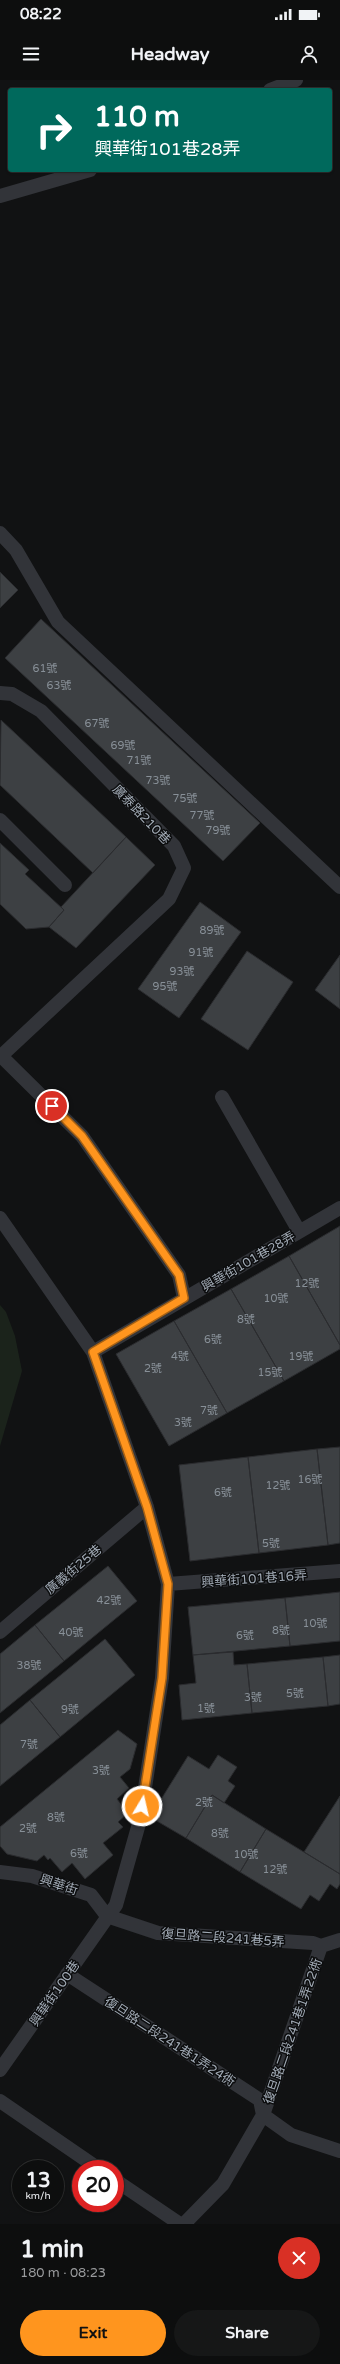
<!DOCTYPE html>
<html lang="en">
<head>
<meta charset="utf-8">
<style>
	:root { --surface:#0d0e0e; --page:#161717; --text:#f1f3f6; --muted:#9a9c9e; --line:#2d2e2e; --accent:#ff951e }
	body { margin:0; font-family:"Varela Round","Noto Sans TC",sans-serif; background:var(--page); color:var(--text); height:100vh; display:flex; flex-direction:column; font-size:15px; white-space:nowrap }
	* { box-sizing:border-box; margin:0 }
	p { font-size:13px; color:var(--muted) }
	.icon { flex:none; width:22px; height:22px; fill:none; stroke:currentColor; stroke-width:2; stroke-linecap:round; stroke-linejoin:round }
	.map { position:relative; height:2144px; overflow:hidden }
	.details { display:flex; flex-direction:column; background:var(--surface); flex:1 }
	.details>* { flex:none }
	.banner { position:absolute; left:8px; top:8px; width:324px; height:84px; border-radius:4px; box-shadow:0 1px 3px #0004,0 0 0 1px var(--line); background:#00695c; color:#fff; overflow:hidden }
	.speed { position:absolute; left:12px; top:2080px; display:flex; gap:8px; font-size:20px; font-weight:700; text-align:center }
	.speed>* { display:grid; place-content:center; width:52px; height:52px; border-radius:50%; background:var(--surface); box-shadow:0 1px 3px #0004,0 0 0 1px var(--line); line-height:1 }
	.speed small { font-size:10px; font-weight:400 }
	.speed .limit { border:6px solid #d22; background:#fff; color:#111 }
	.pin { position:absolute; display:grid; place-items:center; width:34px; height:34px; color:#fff; margin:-17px; border:2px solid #fff; border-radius:50%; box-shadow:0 1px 4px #0007 }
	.me { position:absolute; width:44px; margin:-22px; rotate:9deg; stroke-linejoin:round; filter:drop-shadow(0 0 3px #0008) }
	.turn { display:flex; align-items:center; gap:14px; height:84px; padding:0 20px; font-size:18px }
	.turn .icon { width:52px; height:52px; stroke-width:2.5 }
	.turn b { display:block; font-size:28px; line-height:34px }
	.round { display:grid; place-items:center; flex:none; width:42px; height:42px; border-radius:21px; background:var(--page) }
	.overview { display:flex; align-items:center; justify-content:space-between; height:68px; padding:0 20px }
	h1 { font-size:24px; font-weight:700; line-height:30px }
	.primary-button { display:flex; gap:8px; margin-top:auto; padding:8px 20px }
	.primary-button a { flex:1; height:46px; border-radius:24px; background:var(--accent); color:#111; font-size:16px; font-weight:700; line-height:46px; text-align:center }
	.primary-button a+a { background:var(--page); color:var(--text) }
	.status { display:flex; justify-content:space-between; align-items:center; height:28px; padding:0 20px; background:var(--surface); direction:ltr }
	.status svg { height:11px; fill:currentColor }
	header { display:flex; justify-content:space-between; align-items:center; height:52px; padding:0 20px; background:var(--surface); font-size:18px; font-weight:700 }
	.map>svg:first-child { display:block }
	.green { fill:#1b231b }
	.building { fill:#3d4043; stroke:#2b2c2f }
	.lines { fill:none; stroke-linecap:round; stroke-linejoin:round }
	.service { stroke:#323439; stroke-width:14 }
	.route-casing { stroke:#a66114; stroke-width:10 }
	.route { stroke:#ff951e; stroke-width:7 }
	.labels { text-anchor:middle; stroke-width:3; stroke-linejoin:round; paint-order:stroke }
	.number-label { font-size:11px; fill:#889098 }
	.street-label { font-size:13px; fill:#a1aab5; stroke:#0c0d0e }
</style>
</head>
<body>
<div class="status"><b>08:22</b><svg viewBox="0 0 49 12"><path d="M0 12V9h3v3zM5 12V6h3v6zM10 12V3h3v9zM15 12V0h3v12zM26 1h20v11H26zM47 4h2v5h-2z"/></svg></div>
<header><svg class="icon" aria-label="menu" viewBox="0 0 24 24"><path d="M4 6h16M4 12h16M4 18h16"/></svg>Headway<svg class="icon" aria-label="person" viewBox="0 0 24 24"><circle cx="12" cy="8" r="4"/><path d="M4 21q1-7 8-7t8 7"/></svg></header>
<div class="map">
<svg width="340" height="2144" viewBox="0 0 340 2144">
	<rect width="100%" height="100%" fill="#111213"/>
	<path class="green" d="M0,1225L6,1232L15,1256L22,1291L0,1366Z"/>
	<path class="building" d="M0,492L18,510L0,528Z
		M41,539L260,743L223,781L5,578Z
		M1,640L126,757L93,793L0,705Z
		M126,757L155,785L76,868L49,847L64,830L61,827Z
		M0,763L29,790L25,794L64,830L49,847L26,849L0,824Z
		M200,822L241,852L179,938L138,909Z
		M247,871L293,902L248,970L201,939Z
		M340,875V929L315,910Z
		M340,1146V1265L289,1176Z
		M289,1176L340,1265V1269L284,1301L231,1209Z
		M231,1209L284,1301L227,1333L174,1241Z
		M174,1241L227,1333L169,1366L116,1274Z
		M340,1367V1463L328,1465L317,1369Z
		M317,1369L328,1465L259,1473L248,1377Z
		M248,1377L259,1473L190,1481L179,1385Z
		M108,1486L137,1521L64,1581L35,1545Z
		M340,1512V1561L290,1566L285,1518Z
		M285,1518L290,1566L193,1575L188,1527Z
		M35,1545L64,1581L0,1633V1574Z
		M105,1559L135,1595L60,1657L30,1620Z
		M233,1572L234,1585L247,1584L252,1633L182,1640L179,1605L196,1603L193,1575Z
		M340,1575V1624L328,1626L323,1577Z
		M323,1577L328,1626L252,1633L247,1584Z
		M30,1620L60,1657L0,1706V1645Z
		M118,1650L137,1664L130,1689L120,1697L129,1708L117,1719L128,1733L118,1742L123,1747L103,1763L113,1775L85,1799L72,1783L62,1792L50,1778L48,1780L44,1775L37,1781L7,1774L0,1766V1747Z
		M218,1675L237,1687L228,1701L235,1706L224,1723L212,1715L186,1758L150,1737L188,1676L209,1689Z
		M212,1715L266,1749L240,1792L186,1758Z
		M340,1716V1794L304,1772Z
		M266,1749L340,1794V1804L337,1809L330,1804L319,1821L310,1815L301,1829L240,1792Z"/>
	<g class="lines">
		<path class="service" d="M270,10L296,0
			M0,116L90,90
			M0,453L16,470L58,542L340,807
			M0,613L12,614L41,631L174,766L184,788L169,819L0,977
			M0,740L65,805
			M1,976L82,1056L179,1195L184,1218
			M222,1017L299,1151
			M0,1138L93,1272L147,1427L168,1504L162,1598L140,1740L116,1825L0,1990
			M93,1272L340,1128
			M168,1504L340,1491
			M0,1552L147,1427
			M0,1792L32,1796L91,1815L107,1836
			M107,1836L158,1853L313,1863L321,1866L340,1860
			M67,1894L260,2020L263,2035
			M0,2021L99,2089
			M263,2035L291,2055L340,2071
			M115,2100L180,2144
			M184,2144L223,2104L263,2035L321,1866"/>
	</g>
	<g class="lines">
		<defs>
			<path id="route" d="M52,1026L82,1056L179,1195L184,1218L93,1272L147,1427L168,1504L162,1598L142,1726"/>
		</defs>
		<use href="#route" class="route-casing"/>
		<use href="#route" class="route"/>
	</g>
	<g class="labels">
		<g class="number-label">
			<text x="45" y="592">61號</text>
			<text x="59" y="609">63號</text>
			<text x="97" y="647">67號</text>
			<text x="123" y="669">69號</text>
			<text x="139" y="684">71號</text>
			<text x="158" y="704">73號</text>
			<text x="185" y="722">75號</text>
			<text x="202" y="739">77號</text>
			<text x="218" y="754">79號</text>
			<text x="212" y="854">89號</text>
			<text x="201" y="876">91號</text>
			<text x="182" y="895">93號</text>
			<text x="165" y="910">95號</text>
			<text x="307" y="1207">12號</text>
			<text x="276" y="1222">10號</text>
			<text x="246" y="1243">8號</text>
			<text x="213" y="1263">6號</text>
			<text x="180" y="1280">4號</text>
			<text x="301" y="1280">19號</text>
			<text x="153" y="1292">2號</text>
			<text x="270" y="1296">15號</text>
			<text x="209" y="1334">7號</text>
			<text x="183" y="1346">3號</text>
			<text x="310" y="1403">16號</text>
			<text x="278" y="1409">12號</text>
			<text x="223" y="1416">6號</text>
			<text x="271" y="1467">5號</text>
			<text x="109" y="1524">42號</text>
			<text x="315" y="1547">10號</text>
			<text x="281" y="1554">8號</text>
			<text x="71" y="1556">40號</text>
			<text x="245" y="1559">6號</text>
			<text x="29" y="1589">38號</text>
			<text x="295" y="1617">5號</text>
			<text x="253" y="1621">3號</text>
			<text x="206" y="1632">1號</text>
			<text x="70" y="1633">9號</text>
			<text x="29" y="1668">7號</text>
			<text x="101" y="1694">3號</text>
			<text x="204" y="1726">2號</text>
			<text x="56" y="1741">8號</text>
			<text x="28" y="1752">2號</text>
			<text x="220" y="1757">8號</text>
			<text x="79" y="1777">6號</text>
			<text x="246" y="1778">10號</text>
			<text x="275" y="1793">12號</text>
		</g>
		<g class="street-label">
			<text transform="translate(142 734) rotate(46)" y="5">廣泰路210巷</text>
			<text transform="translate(248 1181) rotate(-30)" y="5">興華街101巷28弄</text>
			<text transform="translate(73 1489) rotate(-40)" y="5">廣義街25巷</text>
			<text transform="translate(254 1498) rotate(-4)" y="5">興華街101巷16弄</text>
			<text transform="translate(59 1804) rotate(18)" y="5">興華街</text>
			<text transform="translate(223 1857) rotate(4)" y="5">復旦路二段241巷5弄</text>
			<text transform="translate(54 1913) rotate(-55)" y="5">興華街100巷</text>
			<text transform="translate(292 1951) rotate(-71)" y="5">復旦路二段241巷1弄22衖</text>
			<text transform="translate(170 1961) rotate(33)" y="5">復旦路二段241巷1弄24衖</text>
		</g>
	</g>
</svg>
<div class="speed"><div>13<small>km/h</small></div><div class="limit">20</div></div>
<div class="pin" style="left:52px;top:1026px;background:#d93025"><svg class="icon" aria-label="arrive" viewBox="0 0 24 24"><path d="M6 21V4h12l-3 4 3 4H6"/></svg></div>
<svg class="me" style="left:142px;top:1726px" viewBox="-20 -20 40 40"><circle r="17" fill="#ff951e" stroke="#fff" stroke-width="3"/><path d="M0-11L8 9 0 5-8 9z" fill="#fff"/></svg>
<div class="banner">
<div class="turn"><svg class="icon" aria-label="right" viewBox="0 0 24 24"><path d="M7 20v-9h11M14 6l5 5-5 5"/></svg><div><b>110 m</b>興華街101巷28弄</div></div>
</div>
</div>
<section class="details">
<div class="overview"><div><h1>1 min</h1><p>180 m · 08:23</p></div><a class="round" style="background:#d93025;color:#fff"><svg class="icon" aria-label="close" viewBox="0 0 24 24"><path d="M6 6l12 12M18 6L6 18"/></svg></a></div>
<div class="primary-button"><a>Exit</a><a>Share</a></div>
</section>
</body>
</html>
